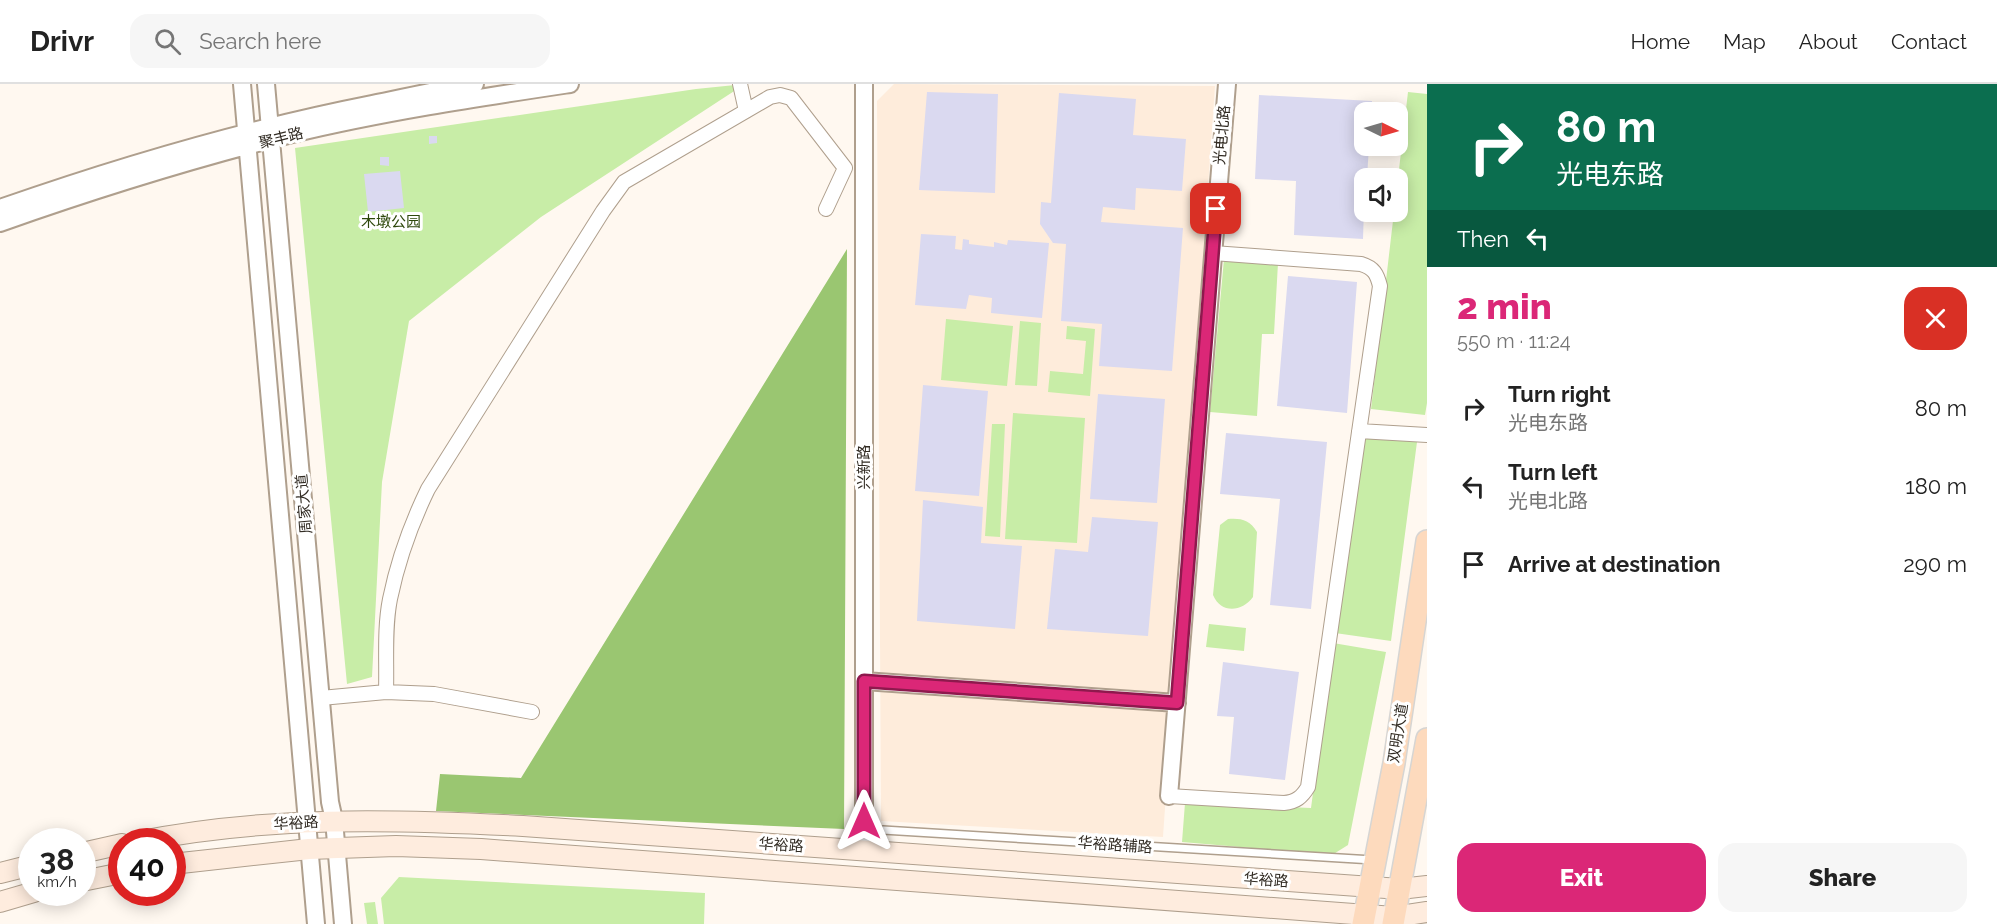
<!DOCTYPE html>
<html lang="en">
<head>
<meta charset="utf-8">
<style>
	:root { --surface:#fff; --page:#f6f6f6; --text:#222; --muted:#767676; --line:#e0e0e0; --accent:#db2777 }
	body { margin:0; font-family:Raleway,"Noto Sans SC",sans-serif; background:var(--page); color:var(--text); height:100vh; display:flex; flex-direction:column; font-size:22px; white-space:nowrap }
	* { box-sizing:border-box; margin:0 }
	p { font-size:20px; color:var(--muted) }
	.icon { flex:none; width:33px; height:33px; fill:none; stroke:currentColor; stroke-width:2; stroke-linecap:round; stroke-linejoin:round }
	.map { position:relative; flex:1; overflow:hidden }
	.panel { display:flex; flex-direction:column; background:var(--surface); width:570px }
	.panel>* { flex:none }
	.top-card { background:#0b6e4f; color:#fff; overflow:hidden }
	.needle { width:39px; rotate:95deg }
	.tools { position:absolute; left:1354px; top:18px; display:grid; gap:12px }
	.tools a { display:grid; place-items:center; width:54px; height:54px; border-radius:12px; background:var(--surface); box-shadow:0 3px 15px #0003; font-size:30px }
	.speed { position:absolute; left:18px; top:744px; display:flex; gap:12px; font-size:30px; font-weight:700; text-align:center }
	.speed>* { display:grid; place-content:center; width:78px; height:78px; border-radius:50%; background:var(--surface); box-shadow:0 3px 15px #0003; line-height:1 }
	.speed small { font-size:15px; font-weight:400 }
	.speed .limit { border:9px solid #d22; background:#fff; color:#111 }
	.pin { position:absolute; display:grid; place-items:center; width:51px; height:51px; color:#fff; margin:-26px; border-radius:12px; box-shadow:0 3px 9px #0006 }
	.me { position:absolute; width:66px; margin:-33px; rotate:0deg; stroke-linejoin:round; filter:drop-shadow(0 0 4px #0008) }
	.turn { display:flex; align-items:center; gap:21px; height:126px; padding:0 30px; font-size:27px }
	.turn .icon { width:78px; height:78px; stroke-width:2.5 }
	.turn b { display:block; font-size:42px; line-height:51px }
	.then { display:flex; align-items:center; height:57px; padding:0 30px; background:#0003; gap:12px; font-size:22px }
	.round { display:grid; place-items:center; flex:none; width:63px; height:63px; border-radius:18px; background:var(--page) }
	.head { display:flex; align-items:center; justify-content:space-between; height:102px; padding:0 30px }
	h1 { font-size:36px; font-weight:800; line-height:45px; color:var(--accent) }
	.cta { display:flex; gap:12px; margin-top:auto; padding:12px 30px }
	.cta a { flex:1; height:69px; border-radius:18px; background:var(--accent); color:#fff; font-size:24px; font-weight:800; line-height:69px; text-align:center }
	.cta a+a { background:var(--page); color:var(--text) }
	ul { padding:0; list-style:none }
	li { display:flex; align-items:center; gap:18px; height:78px; padding:0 30px }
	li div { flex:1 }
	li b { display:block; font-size:22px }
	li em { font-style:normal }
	header { display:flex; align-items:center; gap:36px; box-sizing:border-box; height:84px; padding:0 30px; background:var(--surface); border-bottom:2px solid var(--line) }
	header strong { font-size:28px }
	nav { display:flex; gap:33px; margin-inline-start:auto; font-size:21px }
	.search { width:420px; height:54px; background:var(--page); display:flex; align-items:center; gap:15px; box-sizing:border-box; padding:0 21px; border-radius:18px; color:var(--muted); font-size:22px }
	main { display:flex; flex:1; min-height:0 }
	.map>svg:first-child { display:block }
	.commercial { fill:#feecdb }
	.green { fill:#c8eda7 }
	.forest { fill:#9ac671 }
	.building { fill:#dad9f0 }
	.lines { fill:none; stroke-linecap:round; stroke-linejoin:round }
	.service-casing { stroke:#af9f8d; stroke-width:10 }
	.minor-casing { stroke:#af9f8d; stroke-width:16 }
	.tertiary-casing { stroke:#af9f8d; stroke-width:20 }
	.secondary-casing { stroke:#af9f8d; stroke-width:22 }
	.primary-casing { stroke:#d6d5d3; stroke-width:24 }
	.service { stroke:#fff; stroke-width:7 }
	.minor { stroke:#fff; stroke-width:14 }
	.tertiary { stroke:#fff; stroke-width:16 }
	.secondary { stroke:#feecde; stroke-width:20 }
	.primary { stroke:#fddabd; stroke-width:21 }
	.route-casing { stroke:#8e194d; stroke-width:15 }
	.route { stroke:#db2777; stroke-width:10 }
	.labels { text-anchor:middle; stroke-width:6; stroke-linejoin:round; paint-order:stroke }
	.street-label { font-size:15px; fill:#312b23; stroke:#fff }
	.park-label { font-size:15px; fill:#2e480c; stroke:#fff }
</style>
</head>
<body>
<header>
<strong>Drivr</strong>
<div class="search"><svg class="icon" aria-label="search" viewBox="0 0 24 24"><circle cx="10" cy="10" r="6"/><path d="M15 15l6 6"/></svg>Search here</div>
<nav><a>Home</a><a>Map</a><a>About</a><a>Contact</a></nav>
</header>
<main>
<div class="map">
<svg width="1427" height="840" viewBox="0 0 1427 840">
	<rect width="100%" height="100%" fill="#fff8f0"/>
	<path class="commercial" d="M894,0L1215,2L1163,753L881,737L877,17Z"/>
	<path class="green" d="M745,0L541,133L409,237L382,398L372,593L347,600L295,64L696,5Z
		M1408,8L1427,10V319L1425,331L1371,325L1394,128H1398V94Z
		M1224,175L1278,179L1274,250H1262L1257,332L1210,328Z
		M946,235L1013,242L1007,302L941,296Z
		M1020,237L1041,239L1037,302L1015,301Z
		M1067,242L1095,245L1090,312L1048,308L1050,287L1083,290L1086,257L1066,255Z
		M1013,329L1085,334L1077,459L1005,455Z
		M992,340H1005L1000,453L985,452Z
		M1363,351L1417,358L1391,557L1335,549Z
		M1228,435C1241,434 1250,436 1257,448L1253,513C1242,528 1221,530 1213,511L1220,441Z
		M1209,540L1246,544L1244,567L1206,563Z
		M1333,559L1386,568L1348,761L1332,771L1182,758L1185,719L1311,724Z
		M399,793L705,809L704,840H384L381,814Z
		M375,818L378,840H367L364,819Z"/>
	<path class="forest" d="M847,165L844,745L436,727L440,690L521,694Z"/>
	<path class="building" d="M927,8L998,10L995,109L919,106Z
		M1059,9L1136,15L1133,51L1186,55L1182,107L1136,104L1135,126L1103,123L1101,138L1183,144L1172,287L1099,282L1102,240L1061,237L1066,160L1053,159L1040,140L1041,118L1051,119Z
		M1259,11L1372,17V28H1365V62H1369L1367,94H1365L1363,155L1294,151L1296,97L1255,95Z
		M429,52H437V59L429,60Z
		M380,73H389V82L380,81Z
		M400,87L404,124L368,128L364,90Z
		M921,150L956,152L955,165L962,166L963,155L969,156V160L994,163V158L1007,161L1008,156L1049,159L1042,234L991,229L992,214L969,211L966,225L915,221Z
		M1288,192L1357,198L1347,329L1277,322Z
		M923,301L988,307L979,412L915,407Z
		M1098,310L1165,315L1157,419L1090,415Z
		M1226,349L1327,358L1311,525L1270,521L1280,415L1220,410Z
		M923,416L983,423L981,459L1022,462L1015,545L917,537Z
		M1092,433L1158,438L1148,552L1047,545L1055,465L1088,468Z
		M1223,578L1299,588L1285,696L1229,690L1234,633L1217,632Z"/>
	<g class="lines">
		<defs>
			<path id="service" d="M867,763L883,746L1373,776"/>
			<path id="minor" d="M740,0L746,27
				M1359,347L1427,351
				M386,608C387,578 384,545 390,515C398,476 411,440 428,405L603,127L624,98L770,13L780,11L791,14L845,84L826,125
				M321,614L386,608L434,610L532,628
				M1169,712L1284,719C1296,718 1302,713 1308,703L1380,202C1377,190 1374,184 1361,180L1213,169"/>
			<path id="tertiary" d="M242,0L316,840
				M266,0L330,718L334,736L343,840
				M864,0V767
				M0,124C123,81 245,45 372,20C407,13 441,5 475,0
				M0,139C96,105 193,75 292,50C383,28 477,14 570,0
				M864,597L1177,619
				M1169,712L1227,0"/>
			<path id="secondary" d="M136,758C264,732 393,735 523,742L1400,805L1427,802
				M82,769L122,760
				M172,780L309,765L396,762L481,765L1394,833L1427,828
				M0,789L32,781
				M82,797L122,789
				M0,818L34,808"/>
			<path id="primary" d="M1363,840L1394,679L1427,457
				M1393,840L1427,655"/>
		</defs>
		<use href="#service" class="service-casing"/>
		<use href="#minor" class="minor-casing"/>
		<use href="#tertiary" class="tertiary-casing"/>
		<use href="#secondary" class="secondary-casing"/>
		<use href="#primary" class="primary-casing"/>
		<use href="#service" class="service"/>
		<use href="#minor" class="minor"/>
		<use href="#tertiary" class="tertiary"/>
		<use href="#secondary" class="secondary"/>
		<use href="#primary" class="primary"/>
	</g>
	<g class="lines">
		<defs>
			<path id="route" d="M864,737V597L1177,619L1216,125"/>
		</defs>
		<use href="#route" class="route-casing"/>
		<use href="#route" class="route"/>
	</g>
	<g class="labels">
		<g class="street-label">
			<text transform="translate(1222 51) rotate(-85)" y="5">光电北路</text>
			<text transform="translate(281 54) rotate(-14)" y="5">聚丰路</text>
			<text transform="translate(864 383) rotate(-90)" y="5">兴新路</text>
			<text transform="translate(304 420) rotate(-95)" y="5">周家大道</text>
			<text transform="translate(1398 649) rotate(-81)" y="5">双明大道</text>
			<text transform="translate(296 739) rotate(-3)" y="5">华裕路</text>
			<text transform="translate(781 761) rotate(4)" y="5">华裕路</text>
			<text transform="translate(1115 761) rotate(4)" y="5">华裕路辅路</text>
			<text transform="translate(1266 796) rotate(4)" y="5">华裕路</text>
		</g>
		<g class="park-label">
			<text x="391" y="143">木墩公园</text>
		</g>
	</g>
</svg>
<div class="tools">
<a><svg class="needle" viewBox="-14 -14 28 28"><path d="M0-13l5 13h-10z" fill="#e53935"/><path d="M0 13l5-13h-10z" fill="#767676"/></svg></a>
<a><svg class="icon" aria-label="sound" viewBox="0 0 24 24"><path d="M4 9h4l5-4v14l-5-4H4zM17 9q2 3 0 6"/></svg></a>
</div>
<div class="speed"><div>38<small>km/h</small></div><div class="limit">40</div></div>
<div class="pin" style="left:1216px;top:125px;background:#d93025"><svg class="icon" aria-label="arrive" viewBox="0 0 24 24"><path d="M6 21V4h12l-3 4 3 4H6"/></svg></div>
<svg class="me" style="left:864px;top:737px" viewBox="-20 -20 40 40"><path d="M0-17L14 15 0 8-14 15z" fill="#db2777" stroke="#fff" stroke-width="4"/></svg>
</div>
<section class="panel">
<div class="top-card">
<div class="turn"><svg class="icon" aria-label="right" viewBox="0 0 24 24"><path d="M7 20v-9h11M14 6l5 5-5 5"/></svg><div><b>80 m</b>光电东路</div></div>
<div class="then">Then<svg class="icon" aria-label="left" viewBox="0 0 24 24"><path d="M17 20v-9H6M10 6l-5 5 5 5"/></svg></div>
</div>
<div class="head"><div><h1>2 min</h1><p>550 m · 11:24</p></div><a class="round" style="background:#d93025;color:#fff"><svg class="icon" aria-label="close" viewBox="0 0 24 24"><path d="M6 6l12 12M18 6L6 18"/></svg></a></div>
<ul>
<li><svg class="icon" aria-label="right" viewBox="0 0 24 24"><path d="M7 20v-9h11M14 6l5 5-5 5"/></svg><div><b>Turn right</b><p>光电东路</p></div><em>80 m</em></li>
<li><svg class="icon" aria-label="left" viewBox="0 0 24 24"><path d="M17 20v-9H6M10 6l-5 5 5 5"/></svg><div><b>Turn left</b><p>光电北路</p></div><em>180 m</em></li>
<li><svg class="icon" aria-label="arrive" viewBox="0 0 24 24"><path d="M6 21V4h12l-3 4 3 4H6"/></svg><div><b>Arrive at destination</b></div><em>290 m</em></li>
</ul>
<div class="cta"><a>Exit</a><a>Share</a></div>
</section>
</main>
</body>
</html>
